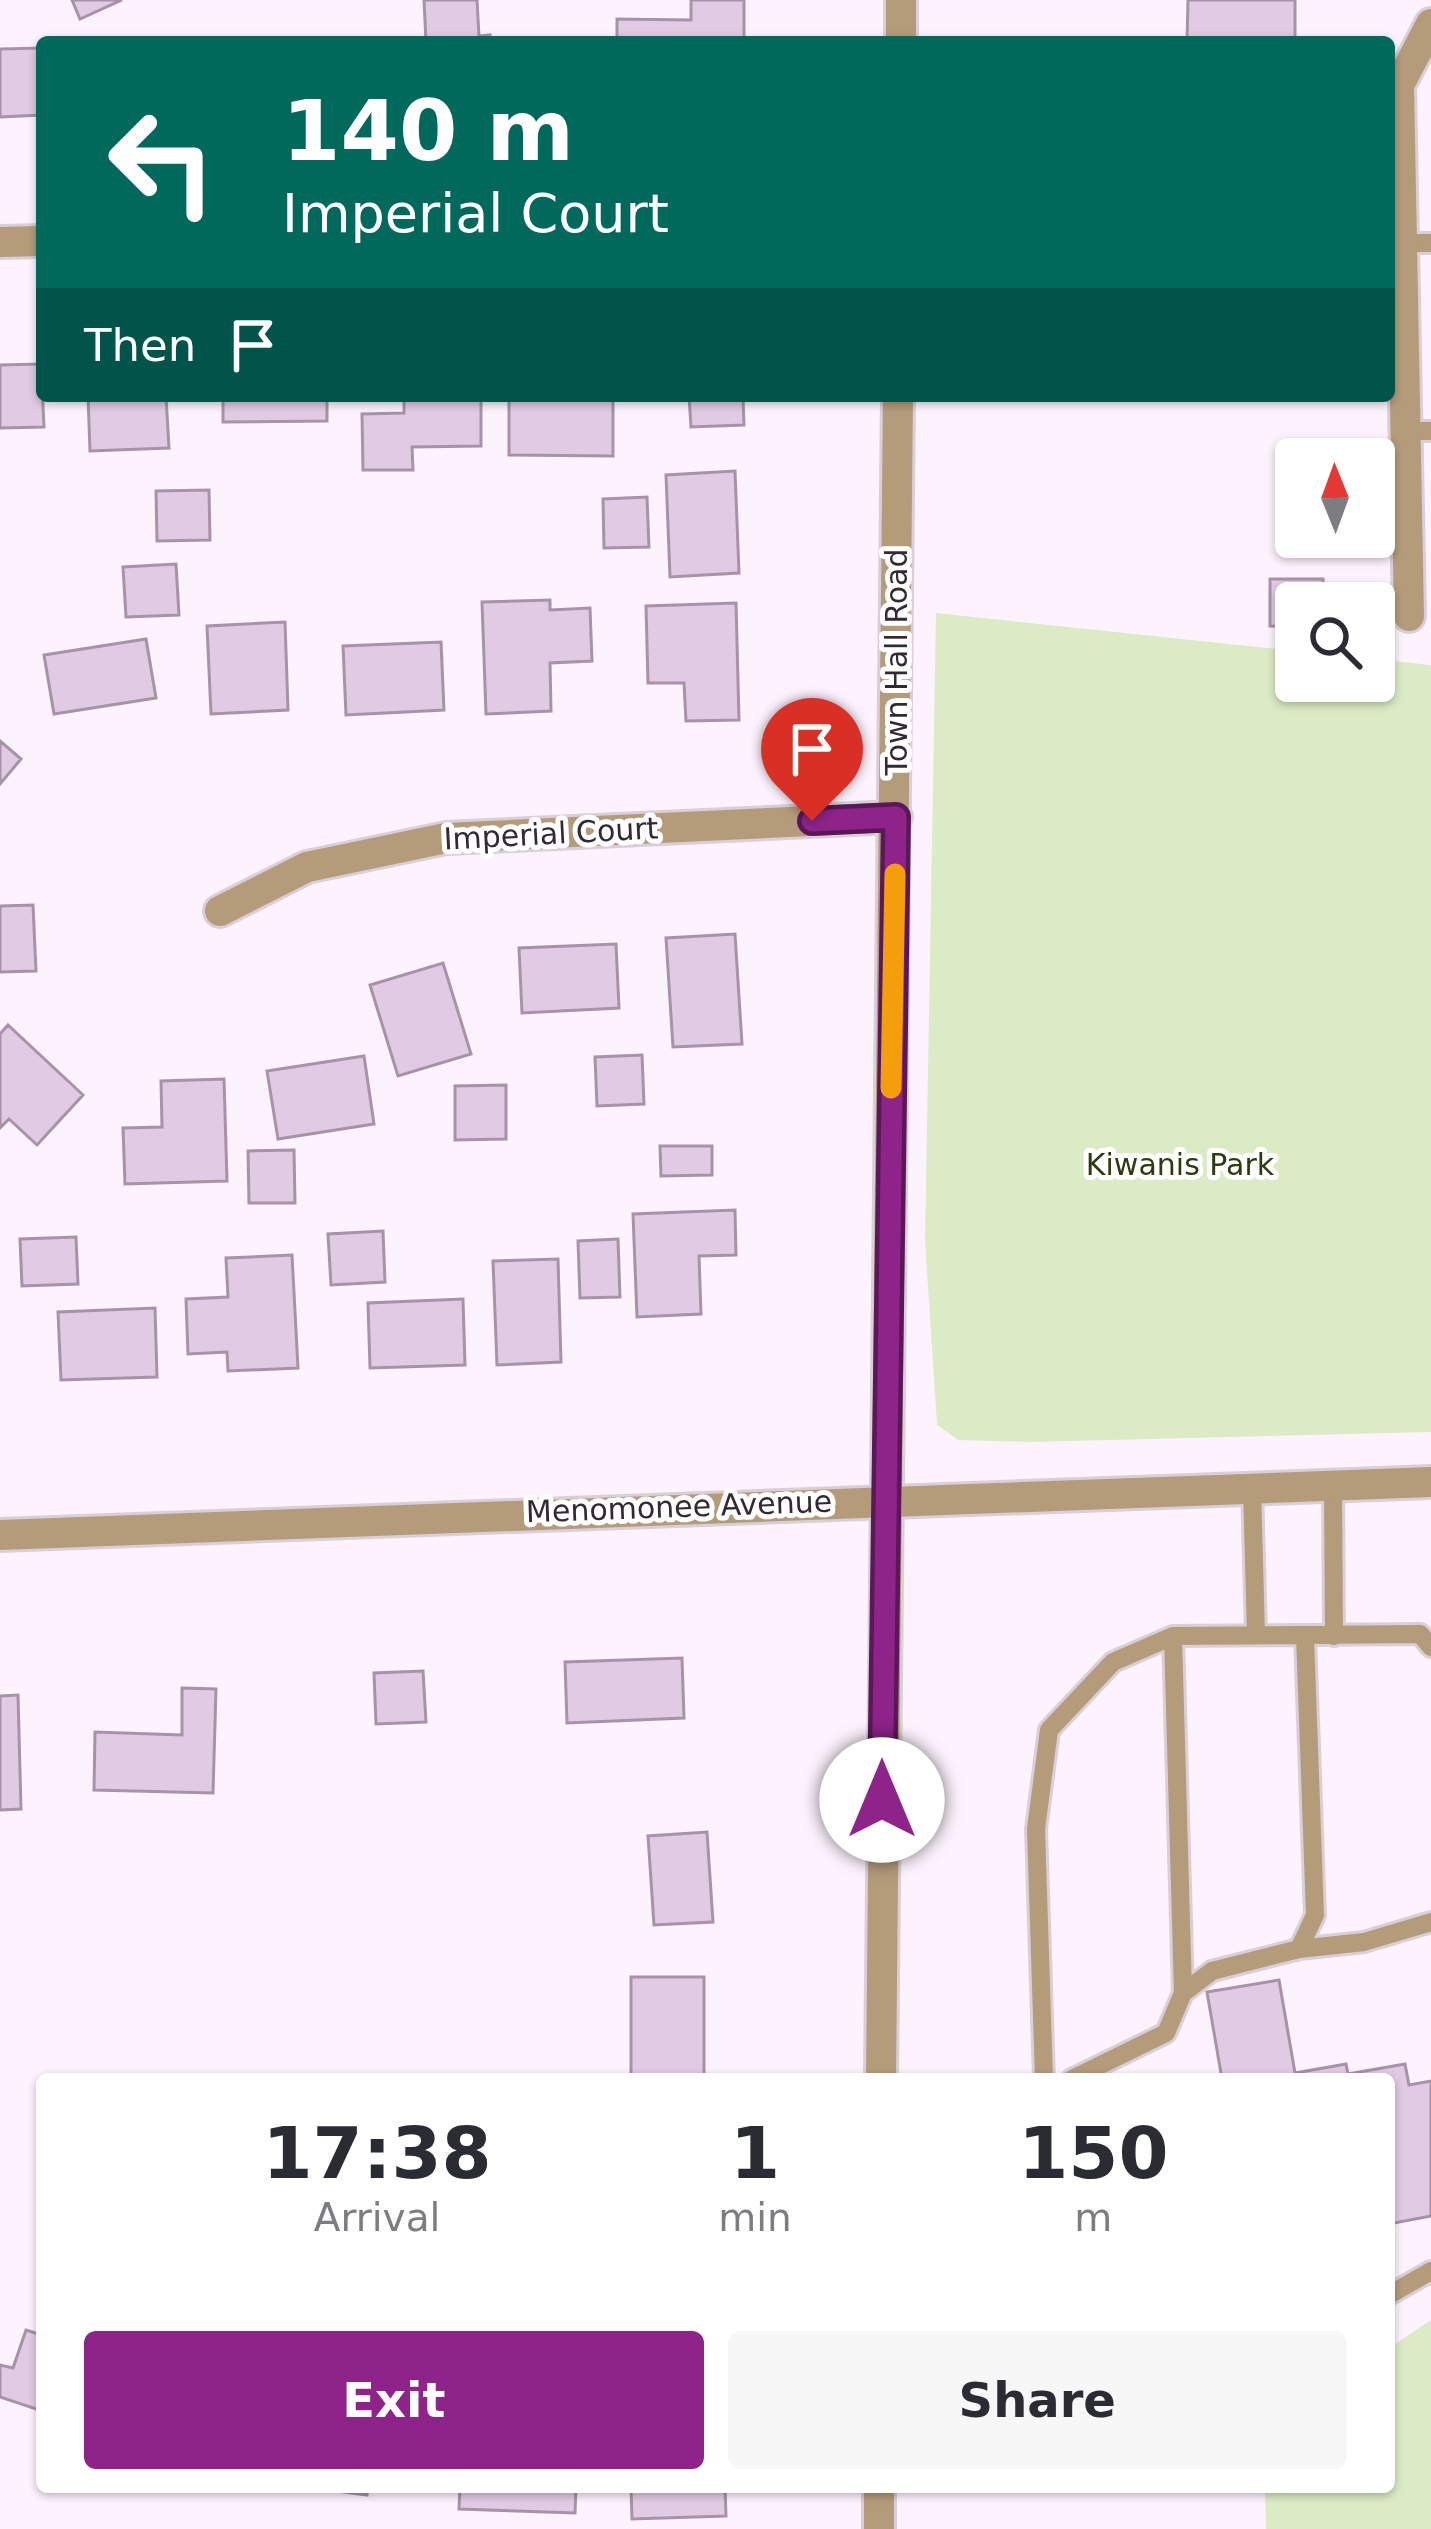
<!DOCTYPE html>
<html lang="en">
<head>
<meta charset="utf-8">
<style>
	:root { --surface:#fff; --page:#f7f7f7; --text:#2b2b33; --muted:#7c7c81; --accent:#8e2489 }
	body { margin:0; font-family:"DejaVu Sans",sans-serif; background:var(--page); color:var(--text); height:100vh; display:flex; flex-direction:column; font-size:45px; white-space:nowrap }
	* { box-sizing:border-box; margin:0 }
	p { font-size:39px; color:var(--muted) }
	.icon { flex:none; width:66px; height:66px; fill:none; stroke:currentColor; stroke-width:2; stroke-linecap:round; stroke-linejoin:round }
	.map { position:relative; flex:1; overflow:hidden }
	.side { position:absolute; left:36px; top:2073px; width:1359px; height:420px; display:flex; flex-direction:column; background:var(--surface); border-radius:12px; box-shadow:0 3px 9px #0004 }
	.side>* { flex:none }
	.hud { position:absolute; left:36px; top:36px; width:1359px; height:366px; border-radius:12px; box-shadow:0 3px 9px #0004; background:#00695c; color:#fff; overflow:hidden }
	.needle { width:78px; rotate:359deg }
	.controls { position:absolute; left:1275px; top:438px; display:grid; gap:24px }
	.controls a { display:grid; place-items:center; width:120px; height:120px; border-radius:12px; background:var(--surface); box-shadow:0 3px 9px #0004; font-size:60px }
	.pin { position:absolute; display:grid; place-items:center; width:102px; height:102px; color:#fff; margin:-123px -51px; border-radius:50% 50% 50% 0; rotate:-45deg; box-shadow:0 0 12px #0007 }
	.pin .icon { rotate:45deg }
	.me { position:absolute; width:132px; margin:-66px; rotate:0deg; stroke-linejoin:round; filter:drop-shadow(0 0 9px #0008) }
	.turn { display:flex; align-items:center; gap:42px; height:252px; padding:0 48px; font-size:54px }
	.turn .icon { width:156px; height:156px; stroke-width:2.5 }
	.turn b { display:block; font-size:84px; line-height:102px }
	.then { display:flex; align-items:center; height:114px; padding:0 48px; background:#0003; gap:24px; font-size:45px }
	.eta { display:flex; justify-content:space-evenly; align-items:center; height:204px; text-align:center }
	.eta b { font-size:72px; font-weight:800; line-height:84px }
	.cta { display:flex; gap:24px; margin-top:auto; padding:24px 48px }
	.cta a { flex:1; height:138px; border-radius:12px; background:var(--accent); color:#fff; font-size:48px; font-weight:800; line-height:138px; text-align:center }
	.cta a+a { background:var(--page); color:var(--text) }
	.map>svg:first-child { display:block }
	.green { fill:#dbebc6 }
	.building { fill:#e1cbe4; stroke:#a792a9; stroke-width:3 }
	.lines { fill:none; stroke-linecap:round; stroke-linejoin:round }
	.service-casing { stroke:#d8cfd9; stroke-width:24 }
	.minor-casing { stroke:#d8cfd9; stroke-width:36 }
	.tertiary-casing { stroke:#d8cfd9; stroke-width:36 }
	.service { stroke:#b49b7a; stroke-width:18 }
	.minor { stroke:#b49b7a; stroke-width:30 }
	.tertiary { stroke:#b49b7a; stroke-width:30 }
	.route-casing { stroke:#5c1759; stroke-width:30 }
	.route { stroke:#8e2489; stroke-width:21 }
	.slow { stroke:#f59e0b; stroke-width:21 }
	.labels { text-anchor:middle; stroke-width:10; stroke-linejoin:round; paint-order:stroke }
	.street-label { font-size:30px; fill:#322a33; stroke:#fff }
	.park-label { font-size:30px; fill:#2c3c0e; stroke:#fff }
</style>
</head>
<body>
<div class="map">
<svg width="1431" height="2529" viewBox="0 0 1431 2529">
	<rect width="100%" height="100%" fill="#fdf3fe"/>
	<path class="green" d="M936,613L1296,651V681H1374V659L1431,665V1432L1030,1442L958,1440L937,1425L925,1241Z
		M1431,2320V2529H1266L1265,2487H1389V2348Z"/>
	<path class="building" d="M72,0H122L80,19Z
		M424,0H477L479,36L490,35V42H426Z
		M691,0H744V42H617V19L691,20Z
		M1188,0H1295V42H1187Z
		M42,48V115L0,117V49Z
		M41,364L44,427L0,428V365Z
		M88,396H166L169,448L90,451Z
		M223,396H327V421L223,422Z
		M404,396H481V446L412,447L413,470H363L362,414L404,413Z
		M509,396H613V456L509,455Z
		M689,396H743L744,425L691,427Z
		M735,471L739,573L670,577L666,475Z
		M209,490L210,540L157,541L156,491Z
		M647,497L649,547L604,548L603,499Z
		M176,564L179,615L126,617L123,567Z
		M1270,579H1323V603H1296V627L1270,626Z
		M550,600V610L590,608L592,661L550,663L551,711L486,714L482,602Z
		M736,603L739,720L686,721L684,683H648L646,606Z
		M285,622L288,710L211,714L207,626Z
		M146,639L156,698L54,714L44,655Z
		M441,642L444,710L346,715L343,646Z
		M0,741L21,759L0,784Z
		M33,905L36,971L0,972V906Z
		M735,934L742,1044L673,1047L666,938Z
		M616,944L619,1008L522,1013L519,948Z
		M443,963L471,1054L398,1076L370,985Z
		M8,1025L83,1095L37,1145L9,1119L0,1128V1034Z
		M642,1055L644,1104L597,1106L595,1057Z
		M364,1056L374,1124L278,1139L267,1071Z
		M224,1079L227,1181L125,1184L123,1128L162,1127L161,1081Z
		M506,1085V1139L455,1140V1086Z
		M660,1146H712V1175L661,1176Z
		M294,1150L295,1203H249L248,1151Z
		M735,1210L736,1255L699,1256L701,1314L637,1317L633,1214Z
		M383,1231L385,1282L331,1285L328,1234Z
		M76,1237L78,1284L22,1286L20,1239Z
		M618,1239L620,1297L580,1298L578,1241Z
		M292,1255L298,1368L228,1371L227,1352L188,1354L186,1299L228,1297L226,1258Z
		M558,1259L561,1362L497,1365L493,1261Z
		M463,1299L465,1365L370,1368L368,1303Z
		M155,1308L157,1377L61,1380L58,1312Z
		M682,1658L684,1718L567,1723L565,1662Z
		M423,1671L426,1722L376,1724L374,1673Z
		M182,1688L216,1689L213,1793L94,1790L95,1732L182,1735Z
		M18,1695L21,1809L0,1810V1696Z
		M707,1832L713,1922L654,1925L648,1836Z
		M631,1977H704V2079H631Z
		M1279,1980L1295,2073L1346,2064L1348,2074L1405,2064L1409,2085L1431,2081V2216L1389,2224V2079H1222L1207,1992Z
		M26,2330L42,2335V2411L0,2397V2365L13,2368Z
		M306,2487H368L367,2495Z
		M460,2487H576L575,2513L459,2509Z
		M631,2487H725L726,2516L632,2519Z"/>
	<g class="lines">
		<defs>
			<path id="service" d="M1402,243H1431
				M1405,431H1431
				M1333,1485L1334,1636
				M1252,1487L1256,1635
				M1173,1636L1183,1993
				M1299,1949L1364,1942L1431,1922
				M1044,2079L1036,1829L1049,1730L1113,1662L1173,1636L1420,1634L1431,1647
				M1072,2079L1166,2033L1183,1993L1212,1971L1299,1949L1315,1915L1305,1636
				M1389,2295L1431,2271"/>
			<path id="minor" d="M901,42V0
				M0,242L42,241
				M1409,616L1399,85L1431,24
				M220,911L307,867L446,838L896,817
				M881,2079L898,396
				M879,2529V2487"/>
			<path id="tertiary" d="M0,1535L1431,1482"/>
		</defs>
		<use href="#service" class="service-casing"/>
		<use href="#minor" class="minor-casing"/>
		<use href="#tertiary" class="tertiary-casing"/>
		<use href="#service" class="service"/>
		<use href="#minor" class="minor"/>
		<use href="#tertiary" class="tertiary"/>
	</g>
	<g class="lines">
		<defs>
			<path id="route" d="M812,821L896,817L882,1800"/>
		</defs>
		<use href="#route" class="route-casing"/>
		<use href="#route" class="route"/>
		<path class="slow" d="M891,1088L895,874"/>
	</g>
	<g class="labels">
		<g class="street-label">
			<text transform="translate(897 662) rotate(-90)" y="10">Town Hall Road</text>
			<text transform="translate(551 834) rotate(-3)" y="10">Imperial Court</text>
			<text transform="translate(679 1507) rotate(-2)" y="10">Menomonee Avenue</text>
		</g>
		<g class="park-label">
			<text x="1180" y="1175">Kiwanis Park</text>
		</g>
	</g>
</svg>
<div class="controls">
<a><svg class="needle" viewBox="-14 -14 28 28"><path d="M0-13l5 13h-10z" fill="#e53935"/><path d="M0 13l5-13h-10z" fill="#7c7c81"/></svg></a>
<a><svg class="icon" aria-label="search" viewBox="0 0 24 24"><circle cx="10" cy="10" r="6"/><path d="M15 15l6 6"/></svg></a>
</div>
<div class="pin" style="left:812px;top:821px;background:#d93025"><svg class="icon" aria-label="arrive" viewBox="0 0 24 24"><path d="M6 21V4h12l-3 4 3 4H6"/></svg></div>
<svg class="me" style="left:882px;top:1800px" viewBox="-20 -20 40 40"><circle r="19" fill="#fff"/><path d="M0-13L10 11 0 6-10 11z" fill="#8e2489"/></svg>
<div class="hud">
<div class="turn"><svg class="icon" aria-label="left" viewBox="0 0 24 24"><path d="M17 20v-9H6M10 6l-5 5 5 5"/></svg><div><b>140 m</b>Imperial Court</div></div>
<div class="then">Then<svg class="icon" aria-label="arrive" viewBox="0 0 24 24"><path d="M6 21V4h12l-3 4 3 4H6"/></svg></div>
</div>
<section class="side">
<div class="eta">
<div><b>17:38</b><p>Arrival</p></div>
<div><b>1</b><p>min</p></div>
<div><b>150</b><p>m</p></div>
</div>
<div class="cta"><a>Exit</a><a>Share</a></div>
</section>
</div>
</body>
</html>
